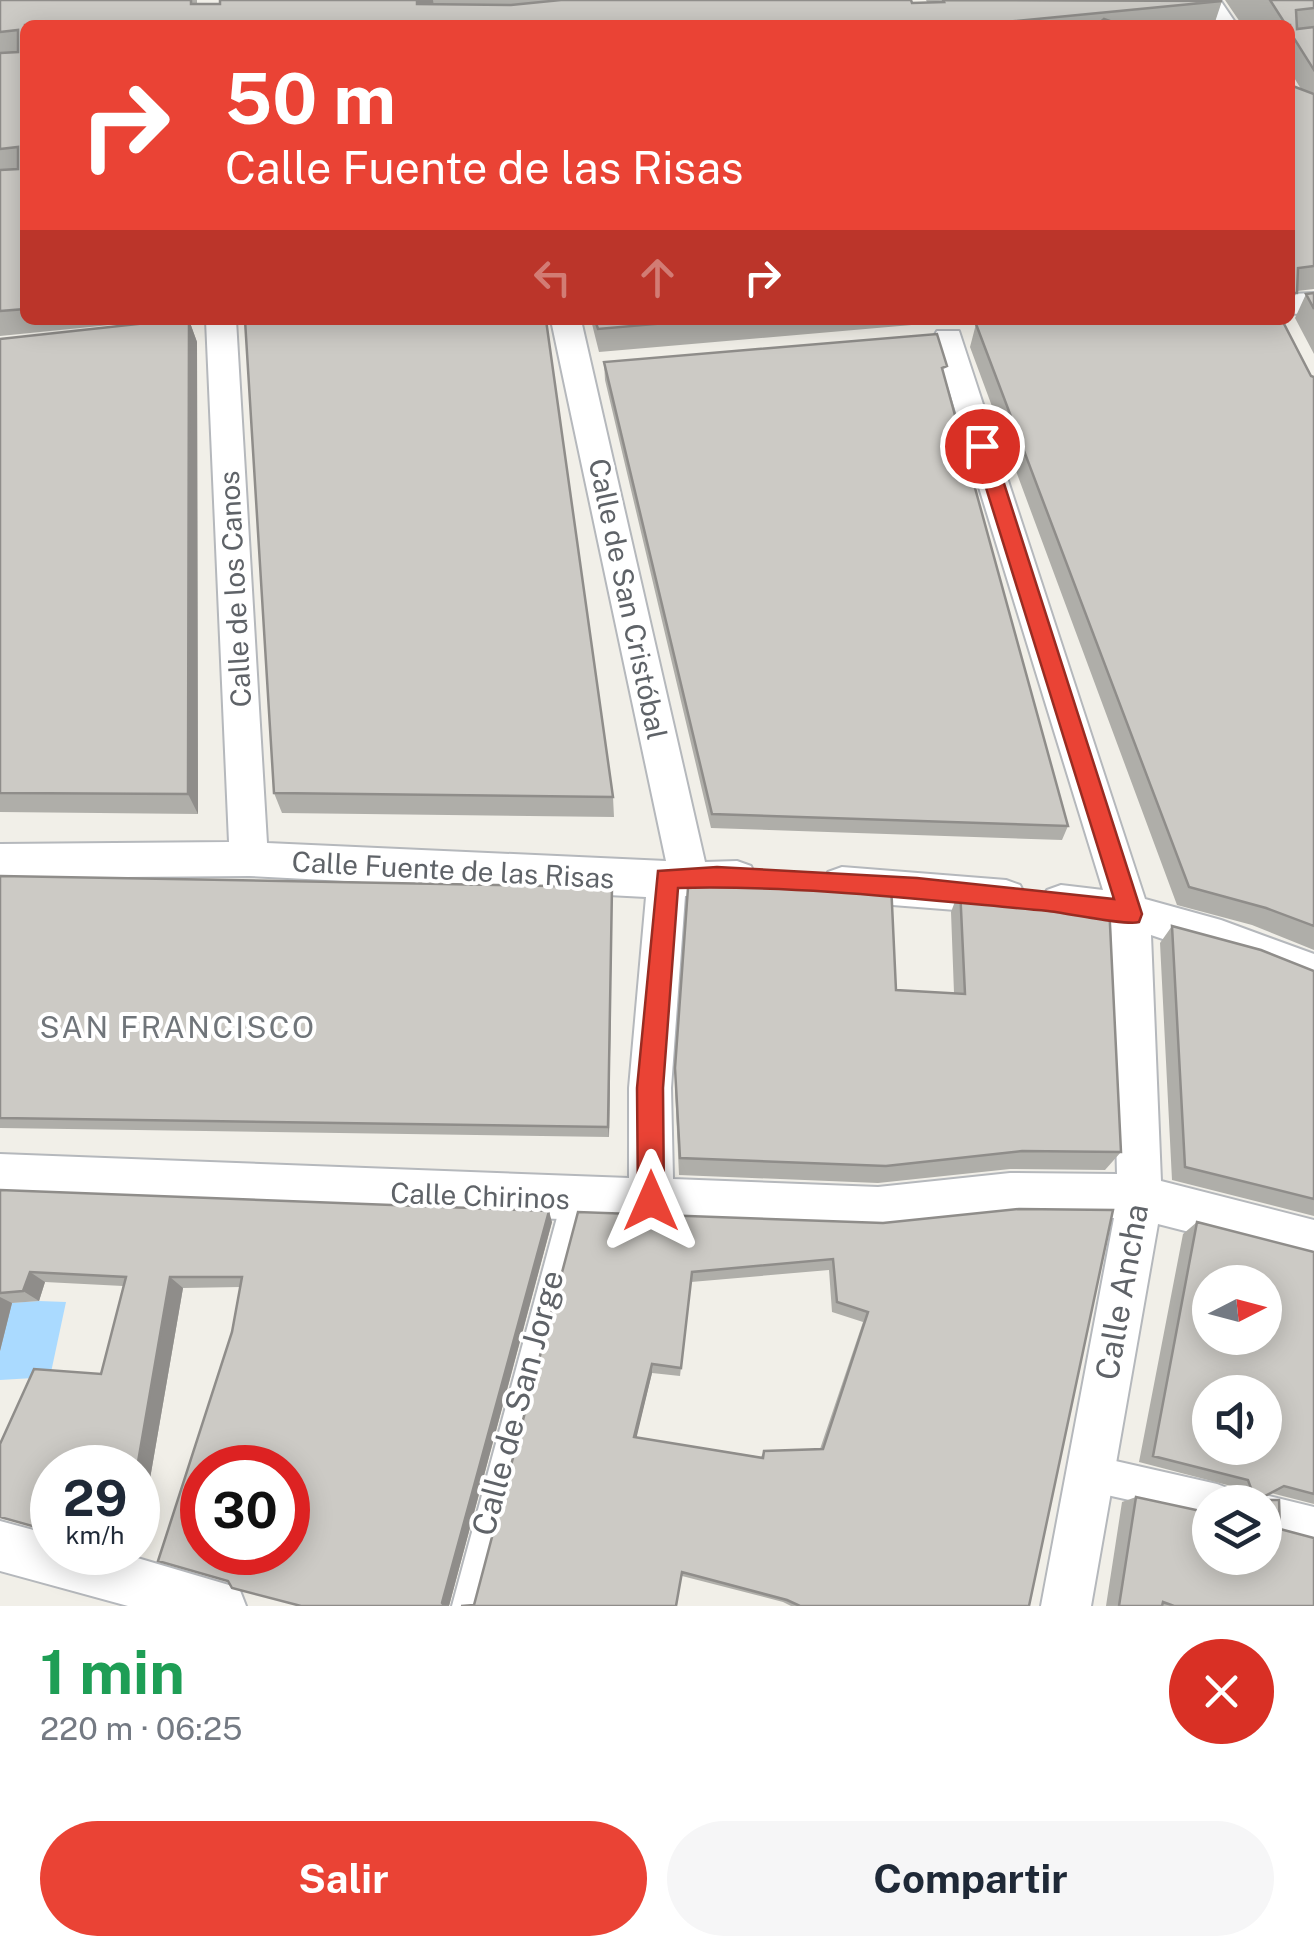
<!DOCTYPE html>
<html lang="es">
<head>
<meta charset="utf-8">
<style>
	:root { --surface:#fff; --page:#f6f6f7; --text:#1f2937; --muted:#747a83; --accent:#ea4335 }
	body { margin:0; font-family:"Public Sans",sans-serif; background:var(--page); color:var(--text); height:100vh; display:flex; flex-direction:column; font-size:38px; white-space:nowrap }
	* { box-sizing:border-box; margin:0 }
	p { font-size:32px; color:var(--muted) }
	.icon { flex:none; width:55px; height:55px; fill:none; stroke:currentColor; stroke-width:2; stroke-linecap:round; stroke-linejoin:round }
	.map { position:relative; height:1606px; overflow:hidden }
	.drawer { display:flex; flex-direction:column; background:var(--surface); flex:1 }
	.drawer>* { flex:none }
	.top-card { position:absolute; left:20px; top:20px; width:1275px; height:305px; border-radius:15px; box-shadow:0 5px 25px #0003; background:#ea4335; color:#fff; overflow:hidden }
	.needle { width:65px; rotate:84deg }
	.controls { position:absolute; left:1192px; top:1265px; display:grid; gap:20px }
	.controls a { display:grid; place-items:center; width:90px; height:90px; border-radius:50%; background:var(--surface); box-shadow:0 5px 25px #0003; font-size:50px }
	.speed { position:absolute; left:30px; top:1445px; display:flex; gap:20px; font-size:50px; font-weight:700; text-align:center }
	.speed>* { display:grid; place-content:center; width:130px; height:130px; border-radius:50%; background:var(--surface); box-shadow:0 5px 25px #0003; line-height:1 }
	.speed small { font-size:25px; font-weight:400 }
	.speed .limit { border:15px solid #d22; background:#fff; color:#111 }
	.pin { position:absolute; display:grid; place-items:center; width:85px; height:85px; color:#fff; margin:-42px; border:5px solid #fff; border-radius:50%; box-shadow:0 2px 10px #0007 }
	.me { position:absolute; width:110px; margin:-55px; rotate:0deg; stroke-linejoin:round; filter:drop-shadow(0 0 8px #0008) }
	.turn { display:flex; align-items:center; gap:35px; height:210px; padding:0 40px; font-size:45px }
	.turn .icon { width:130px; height:130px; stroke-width:2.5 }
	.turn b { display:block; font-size:70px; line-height:85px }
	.lanes { display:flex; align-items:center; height:95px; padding:0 40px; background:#0003; justify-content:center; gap:50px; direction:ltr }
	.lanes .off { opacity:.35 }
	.round { display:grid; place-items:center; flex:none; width:105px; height:105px; border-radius:52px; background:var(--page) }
	.summary { display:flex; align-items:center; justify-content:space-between; height:170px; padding:0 40px }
	h1 { font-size:60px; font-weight:700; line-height:75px; color:#1e9e55 }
	.primary-button { display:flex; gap:20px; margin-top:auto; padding:20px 40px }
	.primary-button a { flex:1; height:115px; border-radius:60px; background:var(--accent); color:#fff; font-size:40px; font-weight:700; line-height:115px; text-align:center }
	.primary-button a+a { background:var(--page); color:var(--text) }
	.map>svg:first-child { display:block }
	.water { fill:#aadaff }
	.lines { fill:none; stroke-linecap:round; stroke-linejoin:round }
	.service-casing { stroke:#b5b8bc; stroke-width:4 }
	.pedestrian-casing { stroke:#b5b8bc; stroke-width:4 }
	.minor-casing { stroke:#b5b8bc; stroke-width:4 }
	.service { fill:#fff; fill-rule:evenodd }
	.pedestrian { fill:#fff; fill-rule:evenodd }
	.minor { fill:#fff; fill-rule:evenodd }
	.wall { fill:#afaea9; fill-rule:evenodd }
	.shaded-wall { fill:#8f8d8a }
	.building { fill:#cccac5; stroke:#8f8d8a; stroke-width:2.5; fill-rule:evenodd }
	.route { fill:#ea4335; stroke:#982c22; stroke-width:2.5 }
	.labels { text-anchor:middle; stroke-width:8; stroke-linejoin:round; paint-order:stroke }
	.street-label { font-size:28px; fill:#5f6368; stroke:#fff }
	.neighbourhood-label { font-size:30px; letter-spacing:2.5px; fill:#70757a; stroke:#fff }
	.near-street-label { font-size:32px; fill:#5f6368; stroke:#fff }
</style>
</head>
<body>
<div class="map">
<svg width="1314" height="1606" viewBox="0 0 1314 1606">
	<rect width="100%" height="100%" fill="#f1efe8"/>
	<path class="water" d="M39,1301L66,1302L50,1377L0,1380V1351L10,1303Z"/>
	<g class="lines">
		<defs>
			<path id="service" d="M572,1189L579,1192L582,1199L476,1606H452L562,1199L565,1192Z"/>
			<path id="pedestrian" d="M1202,0H1220L1237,25H1219Z
				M1089,1455L1217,1484L1230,1489L1235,1502H1210V1518L1089,1491L1076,1486L1071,1473L1076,1460Z
				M1265,1495L1314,1507V1543L1265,1531V1502H1251Z"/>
			<path id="minor" d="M1314,293V313L1290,314V294Z
				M206,320H236L267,843L666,861L551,320H581L705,862L737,861L751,866L756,878L751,890L737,895L685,896L671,1088L673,1179L878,1187L1010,1173L1117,1174L1111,927L1047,914L1041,902L1047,890L1061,885L1103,890L933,338L937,331H959L1145,899L1221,920L1314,954V990L1151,935L1161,1181L1314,1220V1264L1158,1224L1091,1606H1041L1114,1218L1010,1217L878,1231L0,1198V1154L629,1178V1088L646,897L249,876L0,878V844L229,842Z
				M842,867L1006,880L1020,885L1026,897L1020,909L1006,914L842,901L828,896L823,884L828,872Z
				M0,1521L52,1535V1552H117L239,1588L246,1606H128L0,1571Z"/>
		</defs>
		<use href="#service" class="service-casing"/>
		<use href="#pedestrian" class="pedestrian-casing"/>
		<use href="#minor" class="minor-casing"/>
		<use href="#service" class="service"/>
		<use href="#pedestrian" class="pedestrian"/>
		<use href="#minor" class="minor"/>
	</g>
	<path class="wall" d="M0,0H197V4H220V0H911L912,3L927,2L926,0L1222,1L1214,25H25V320H160L0,336Z
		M1225,0H1314V289L1297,291L1290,308V85L1301,89L1290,71V25H1262L1259,20L1240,22Z
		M1314,293V354L1295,318L1306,294Z
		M189,320L197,342L198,814L0,812V339Z
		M591,320H969L599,352Z
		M976,324L1314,377V950L1252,925L1177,905L970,347Z
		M604,362L944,378L1068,826L1062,840L711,828L605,380Z
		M274,793L613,797L614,817L282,813Z
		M0,876L612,887L609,1137L0,1128Z
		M960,888L1121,1152L1105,1170L1010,1169L878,1183L679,1175L675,1088V1068L896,990L954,993L951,912Z
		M1172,926L1314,971V1216L1172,1180L1160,943Z
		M0,1190L552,1222L449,1606H301L232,1332L240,1287L183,1288L137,1554L131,1552H138L101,1374L123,1286L45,1282L39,1301L12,1303L0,1351Z
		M578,1212L883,1223L1029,1606H791L783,1602L682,1576L474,1605ZM829,1270L832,1312L863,1322L820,1449L764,1451L761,1457L636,1437L652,1373L680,1376L691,1282Z
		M1197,1222L1314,1252V1504L1271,1493L1265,1496L1314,1606H1106L1122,1502L1136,1497L1210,1558L1265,1502H1224L1237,1500L1231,1486L1139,1462L1183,1234Z"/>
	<path class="shaded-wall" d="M417,0H433L435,14L417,4Z
		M189,320L197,342L198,814L188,794Z
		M612,887V900L609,1137L608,1127Z
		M549,1211L552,1222L449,1606H445L442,1603Z
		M30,1272L45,1282L39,1301L23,1291Z
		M170,1277L183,1288L137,1554L131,1552H138L137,1468Z
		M0,1297L12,1303L0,1351Z
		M652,1364V1373L635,1444L634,1437Z"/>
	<path class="building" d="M0,0H191V4H220V0H417V4L511,5L561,0H911L912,3L944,2L943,0L1222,1L975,25H25V309L0,311V170L18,169V147L0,149V53L18,52V30L0,32Z
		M1270,0H1314V8L1296,10L1297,29L1314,27V70L1290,32V25H1286Z
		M1104,19L1121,25H1097Z
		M1290,85L1314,94V266L1298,268L1297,293H1290Z
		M1314,293V309L1306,294Z
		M174,320H189L188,794L0,793V339Z
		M245,320H546L613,797L274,793Z
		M595,320H700L598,329Z
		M1019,320H1282L1311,376L1314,377V926L1266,908L1189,887L976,324Z
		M937,334L947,366L942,368L1068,826L712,814L604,362Z
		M689,874L891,883L896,990L965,994L960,888L1109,904L1121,1152L1022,1151L886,1166L680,1158L675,1068Z
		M0,876L612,887L608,1127L0,1118Z
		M1172,926L1261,950L1314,971V1199L1185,1167Z
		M0,1190L549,1211L442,1603L445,1606H301L232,1588L228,1581L158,1561L232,1332L242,1277H170L137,1468H52V1539L39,1534L36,1527L0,1517V1444L34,1369L101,1374L126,1277L30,1272L23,1291L0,1293ZM202,1468H288V1552H202Z
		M1019,1209L1113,1210L1029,1606H800L787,1600L682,1572L676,1606H461L474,1605L578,1212L883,1223ZM833,1259L837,1302L868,1312L823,1449L764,1451L763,1458L634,1437L652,1364L681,1368L692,1272Z
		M1197,1222L1314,1252V1494L1284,1486L1265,1496L1268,1500H1279L1280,1529L1314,1538V1606H1174L1163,1602L1162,1606H1119L1136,1497L1210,1513V1558H1265V1502H1230V1500L1255,1499L1248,1480L1153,1456ZM1210,1282H1265V1338H1210ZM1210,1392H1265V1448H1210Z"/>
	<path class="route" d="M982,439L992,446L1142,914L1139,922C1128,926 1066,913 1048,911C926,900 801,885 678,888L663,1088L664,1201L660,1211L651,1215L642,1211L638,1201L637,1088L658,871L717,867L917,878L1114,899L973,446Z"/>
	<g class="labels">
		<g class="street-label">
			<text transform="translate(235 589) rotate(-93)" y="10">Calle de los Canos</text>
			<text transform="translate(628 599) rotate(78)" y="10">Calle de San Cristóbal</text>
			<text transform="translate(453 870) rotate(3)" y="10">Calle Fuente de las Risas</text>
			<text transform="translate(480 1196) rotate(2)" y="10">Calle Chirinos</text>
		</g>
		<g class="neighbourhood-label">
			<text x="178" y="1038">SAN FRANCISCO</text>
		</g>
		<g class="near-street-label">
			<text transform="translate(1122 1292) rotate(-80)" y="11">Calle Ancha</text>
			<text transform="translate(518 1403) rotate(-75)" y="11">Calle de San Jorge</text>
		</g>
	</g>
</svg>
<div class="controls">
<a><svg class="needle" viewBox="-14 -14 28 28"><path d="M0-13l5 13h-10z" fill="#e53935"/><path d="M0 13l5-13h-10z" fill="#747a83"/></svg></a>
<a><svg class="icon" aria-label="sound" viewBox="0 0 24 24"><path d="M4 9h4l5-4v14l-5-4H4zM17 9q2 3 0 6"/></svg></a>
<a><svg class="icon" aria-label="layers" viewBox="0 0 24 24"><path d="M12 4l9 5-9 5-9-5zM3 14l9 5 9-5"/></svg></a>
</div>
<div class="speed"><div>29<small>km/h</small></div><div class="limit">30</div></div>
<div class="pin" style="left:982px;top:446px;background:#d93025"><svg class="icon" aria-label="arrive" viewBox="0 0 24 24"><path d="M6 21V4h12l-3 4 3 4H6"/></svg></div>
<svg class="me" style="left:651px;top:1201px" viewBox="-20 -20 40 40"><path d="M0-17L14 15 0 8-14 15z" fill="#ea4335" stroke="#fff" stroke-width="4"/></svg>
<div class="top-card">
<div class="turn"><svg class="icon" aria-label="right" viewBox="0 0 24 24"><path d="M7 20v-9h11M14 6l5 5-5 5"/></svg><div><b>50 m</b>Calle Fuente de las Risas</div></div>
<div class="lanes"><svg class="icon off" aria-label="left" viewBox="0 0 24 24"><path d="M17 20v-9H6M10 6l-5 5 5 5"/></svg><svg class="icon off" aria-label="ahead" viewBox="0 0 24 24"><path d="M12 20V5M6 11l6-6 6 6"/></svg><svg class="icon" aria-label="right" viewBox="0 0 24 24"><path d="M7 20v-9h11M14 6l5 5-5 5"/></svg></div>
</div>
</div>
<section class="drawer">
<div class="summary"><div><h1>1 min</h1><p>220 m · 06:25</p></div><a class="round" style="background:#d93025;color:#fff"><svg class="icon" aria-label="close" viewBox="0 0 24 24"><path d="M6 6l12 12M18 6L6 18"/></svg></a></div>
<div class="primary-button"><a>Salir</a><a>Compartir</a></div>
</section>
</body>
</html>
